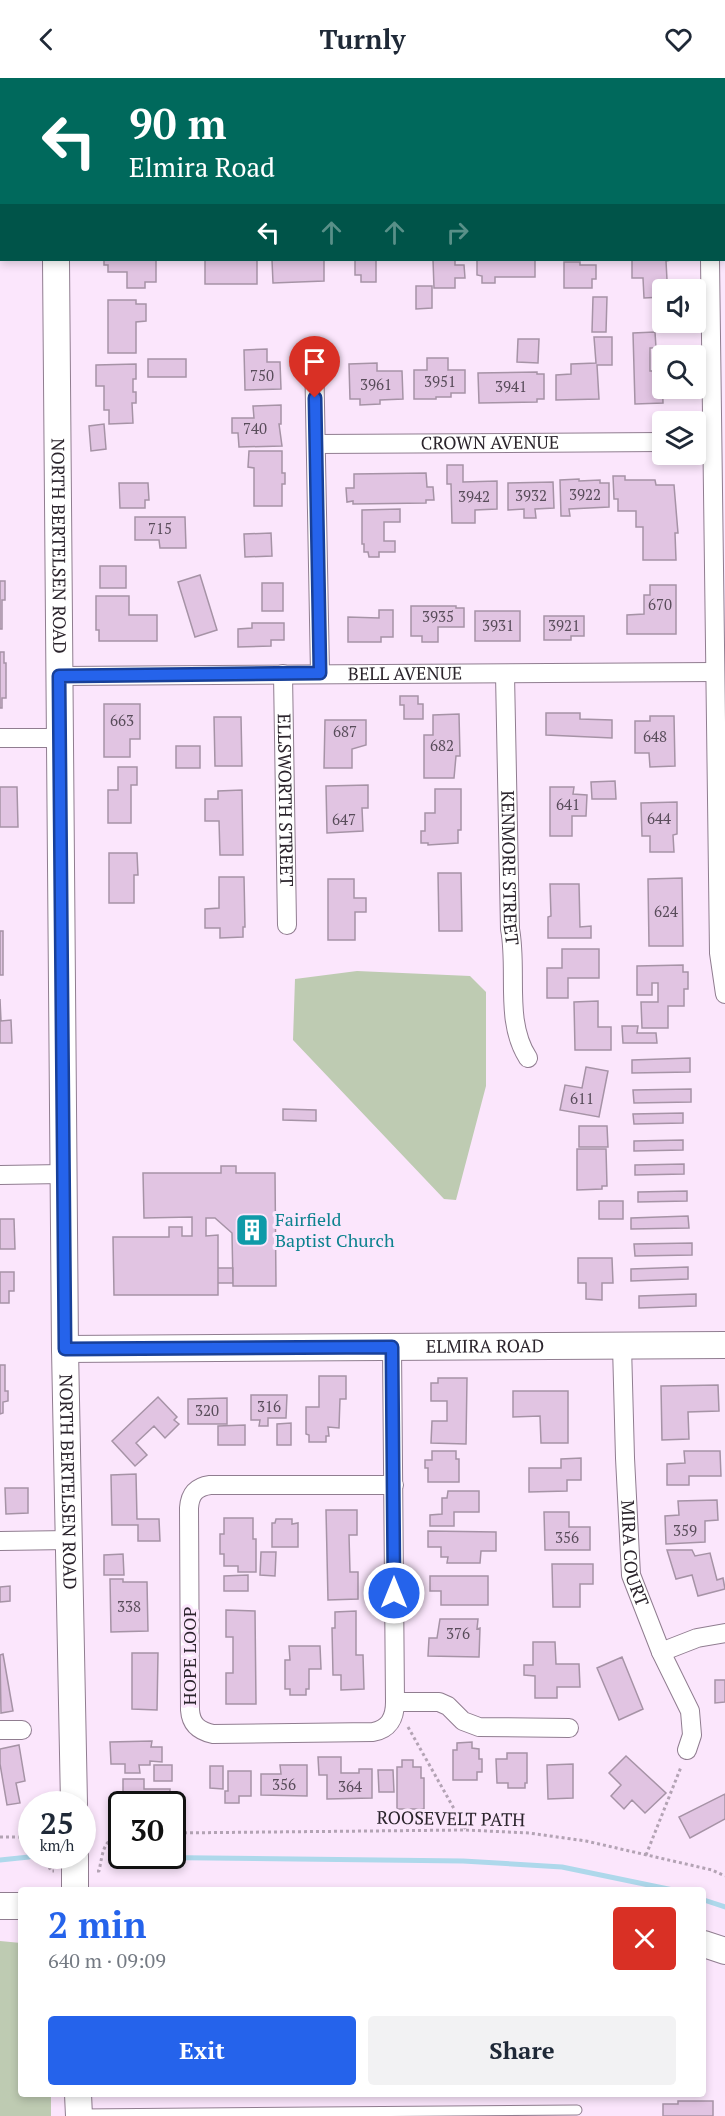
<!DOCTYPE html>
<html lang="en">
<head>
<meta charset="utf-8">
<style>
	:root { --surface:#fff; --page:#f2f2f3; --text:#1f2937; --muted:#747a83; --accent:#2563eb }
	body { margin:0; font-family:"PT Serif",serif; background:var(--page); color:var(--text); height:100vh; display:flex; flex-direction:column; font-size:22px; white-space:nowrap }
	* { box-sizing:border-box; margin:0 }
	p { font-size:20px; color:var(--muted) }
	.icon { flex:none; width:33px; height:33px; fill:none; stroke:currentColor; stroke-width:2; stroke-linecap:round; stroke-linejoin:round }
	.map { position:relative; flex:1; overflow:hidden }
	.details { position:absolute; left:18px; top:1809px; width:688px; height:210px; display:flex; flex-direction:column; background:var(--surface); border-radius:6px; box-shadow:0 3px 9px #0003 }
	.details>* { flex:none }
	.hud { position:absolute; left:0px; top:0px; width:726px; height:183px; box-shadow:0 3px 9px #0003; background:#00695c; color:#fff; overflow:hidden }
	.controls { position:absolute; left:652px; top:201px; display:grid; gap:12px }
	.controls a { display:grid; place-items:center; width:54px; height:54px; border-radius:6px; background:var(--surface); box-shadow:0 3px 9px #0003; font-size:30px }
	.speed { position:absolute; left:18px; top:1713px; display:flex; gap:12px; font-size:30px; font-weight:700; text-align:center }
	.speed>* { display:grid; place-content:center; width:78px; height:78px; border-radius:50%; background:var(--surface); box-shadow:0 3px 9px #0003; line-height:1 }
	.speed small { font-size:15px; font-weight:400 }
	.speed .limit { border:3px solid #111; border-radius:9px; background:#fff; color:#111 }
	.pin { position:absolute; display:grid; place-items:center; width:51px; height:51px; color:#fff; margin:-62px -26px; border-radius:50% 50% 50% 0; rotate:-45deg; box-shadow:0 0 6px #0007 }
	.pin .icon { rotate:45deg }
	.me { position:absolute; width:66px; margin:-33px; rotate:0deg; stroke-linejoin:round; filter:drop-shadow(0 0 4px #0008) }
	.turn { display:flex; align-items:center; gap:21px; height:126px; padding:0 30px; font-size:27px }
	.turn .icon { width:78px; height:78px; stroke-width:2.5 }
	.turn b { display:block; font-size:42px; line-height:51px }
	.lanes { display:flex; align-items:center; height:57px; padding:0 30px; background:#0003; justify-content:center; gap:30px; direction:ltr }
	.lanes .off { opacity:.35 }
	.round { display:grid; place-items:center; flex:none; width:63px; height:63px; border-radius:6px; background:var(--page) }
	.headline { display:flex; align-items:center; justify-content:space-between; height:102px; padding:0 30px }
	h1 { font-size:36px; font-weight:600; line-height:45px; color:var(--accent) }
	.cta { display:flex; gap:12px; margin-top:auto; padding:12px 30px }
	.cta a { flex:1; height:69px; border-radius:6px; background:var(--accent); color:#fff; font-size:24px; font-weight:600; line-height:69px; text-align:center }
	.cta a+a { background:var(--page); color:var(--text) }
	header { display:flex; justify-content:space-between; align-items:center; height:78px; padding:0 30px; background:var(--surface); font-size:27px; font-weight:600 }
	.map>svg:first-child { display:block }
	.green { fill:#becbb2 }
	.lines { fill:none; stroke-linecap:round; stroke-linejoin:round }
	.stream { stroke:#aed8eb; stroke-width:5 }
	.building { fill:#e1c4e2; stroke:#a693a6; stroke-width:1.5 }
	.lane-casing { stroke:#907d90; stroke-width:11 }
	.street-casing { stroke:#907d90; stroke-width:20 }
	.secondary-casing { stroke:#907d90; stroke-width:28 }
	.path { stroke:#b3a3b4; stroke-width:3; stroke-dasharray:3 3; stroke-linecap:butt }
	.lane { stroke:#fff; stroke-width:9 }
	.street { stroke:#fff; stroke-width:18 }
	.secondary { stroke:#fff; stroke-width:26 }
	.route-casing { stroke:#184099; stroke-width:15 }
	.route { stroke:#2563eb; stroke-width:10 }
	.labels { text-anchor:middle; stroke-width:6; stroke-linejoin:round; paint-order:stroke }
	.number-label { font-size:15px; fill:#584c5a }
	.street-label { font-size:18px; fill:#2b242c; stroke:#fbe6fc }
	.culture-label { font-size:18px; fill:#0d838f; stroke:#fbe6fc; text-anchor:start }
</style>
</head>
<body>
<header><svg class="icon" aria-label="back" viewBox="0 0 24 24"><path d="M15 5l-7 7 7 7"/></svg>Turnly<svg class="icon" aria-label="heart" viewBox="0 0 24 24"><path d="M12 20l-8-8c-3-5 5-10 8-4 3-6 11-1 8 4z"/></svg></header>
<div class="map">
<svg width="725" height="2038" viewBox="0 0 725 2038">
	<rect width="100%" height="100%" fill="#fbe6fc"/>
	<path class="green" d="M357,893L470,898L486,914V1008L456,1122L444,1121L293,962L295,901Z
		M0,1863L21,1865V2016H51V2038H0Z"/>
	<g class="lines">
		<path class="stream" d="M116,1779L463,1783L562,1789L673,1812
			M0,1782L29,1779
			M704,1822L725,1829"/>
	</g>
	<path class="building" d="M104,182H156V204H145V210H127V194H108V187H104Z
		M205,182H257V206H205Z
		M272,182H324V203L273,205Z
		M355,182H376V204H361V197H355Z
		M433,182H455V187H464L465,200H455V210H434Z
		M477,182H535V199H495V205H482V198L477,197Z
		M632,182H671L666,183L667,202L663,203V219L644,220L643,200H632Z
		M564,184H580V187H596V201H592V210H564Z
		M416,208H432V230L416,231Z
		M593,219H607L606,254H592Z
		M108,222H136V226H146V243L136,244V275H108Z
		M655,254L656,270H650V293H662L663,325L635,326L633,255Z
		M594,259H612V287H597L599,321L556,322V297L571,296V286L596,285Z
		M518,261H539L538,285L517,284Z
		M267,271V284H280L281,311L245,312L244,272Z
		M427,280H448V292H465V315H451V319H436V321H414V292H427Z
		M148,281H186V299H148Z
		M377,285V293H402L403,321L380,322V326L360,327V321H350L349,286Z
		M136,286V301H133V314H136V325H132L133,345L109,346V332H104V308H96V287Z
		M537,294V296H544V321H537V324L479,325L478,295Z
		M281,327V346H279L282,368L239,369L238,355H232V340H254L253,328Z
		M104,346L106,371L91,373L89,348Z
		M249,373H282V395H285V406H282V428H254V390L248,389Z
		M447,387H463V404L497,403V431L475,432V445H452L451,406H447Z
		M426,395L427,409H433L434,422H426V425L353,426V423L347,424L346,410H354V396Z
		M613,398H625V402H655L656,407H674L678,455H675L676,482H643V449H636V433H618V421H614Z
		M579,401V403L600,402V405H609V429L569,431L570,438H561L560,402Z
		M553,404L554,430L535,431L536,440H524V431L508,432V405Z
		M119,405H148L149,422H145V430H120Z
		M400,431V444H384V463H395V474H379V479H369L368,474H364V466H362V432Z
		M135,439H185L186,470H160L159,462H135Z
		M271,455L272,478L245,479L244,456Z
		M100,488H126V510H100Z
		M200,497L217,552L195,559L178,504Z
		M0,503H5V522H2V551H0Z
		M262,505H283V533H262Z
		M650,507H676V556H627V537L644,536V517H650Z
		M96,518H129V537H157V563H99V552H96Z
		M411,528H456V530H464V549H438V564H422V558H411Z
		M379,532H393V559H381V564H348V539L379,540Z
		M475,533H520V563H475Z
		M544,538H584V558H571V562H544Z
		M252,545H284V562H271V568L238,569V551L252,550Z
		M0,574H4V585H6V620H2V630H0Z
		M400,618H418V626H423V641H404V627H400Z
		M104,626H140V661H130V679H104Z
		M546,635H580V641L612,642V660L546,657Z
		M459,636L460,678H456L454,700H424V657H433V637Z
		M650,638H674L675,688L650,689L649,675H635V643H650Z
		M214,639H241L242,688H215Z
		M325,642H366V667L352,671V690H324Z
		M176,668H200V690H176Z
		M118,689H137V707H131V745H108V712H118Z
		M615,703L616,721H592L591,704Z
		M368,707V730H362L363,753L327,755L326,708Z
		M0,709H17L18,749H0Z
		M550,709H574L573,716L587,717L586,738H572V758H550Z
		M435,711H461V752H458V765L428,767V765H421V753H425V735H435Z
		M242,712L243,777H220L219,743H205V721H218V713Z
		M677,724V756L673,757L674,774H650V758H642L641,725Z
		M109,775H137L138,797H134V825H109Z
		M438,795H461L462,853H439Z
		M219,799H244L245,849H243V859L220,860V850H205V831L219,830Z
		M682,800L683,868H649L648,801Z
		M328,801H354V820H366V834H355V862H328Z
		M550,806H579L580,849L591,848V860H548V839L551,838Z
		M0,853H3V897H0Z
		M562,871H599V900H568V920H547V890H562Z
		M683,887V894H688V911H684V928H668V950H642L641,924H658V905H652V917H637V888Z
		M0,921L1,943L11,942L12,965H0Z
		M598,923V949H611V972H575L574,924Z
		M622,948H638L637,955H656L657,965H623Z
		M690,980V994L632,995V982Z
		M586,989L608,993L599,1039L560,1032L565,1007L582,1010Z
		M691,1011V1024L634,1025L633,1012Z
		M283,1031L316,1032V1043L283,1042Z
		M683,1035V1045L634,1046L633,1036Z
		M579,1048H607L608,1069H579Z
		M683,1062V1072L634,1073V1063Z
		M577,1071H606L607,1108H602V1111L577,1112Z
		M684,1086V1096L635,1097V1087Z
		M221,1088H236V1095H275L276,1208H233L232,1155L215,1140H206V1158L218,1157V1217H114L113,1159H169V1149H182V1158H192V1139L144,1140L143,1095H221Z
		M687,1113V1123L638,1124V1114Z
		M599,1123H623V1141H599Z
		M688,1138L689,1150L631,1151V1140Z
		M0,1141H14L15,1171H0Z
		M692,1165V1177L635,1178L634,1166Z
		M578,1180H612L613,1205H602V1222L586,1221V1205H578Z
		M688,1189V1201L631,1203V1191Z
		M218,1190H233V1205H218Z
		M0,1194H14V1213H9V1225H0Z
		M696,1216V1228L639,1230V1218Z
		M0,1287H5V1313H8V1323L3,1324V1335L0,1336Z
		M319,1298H346V1321H340L339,1350L328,1349L329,1358H326V1364H309V1357L306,1356V1329H319Z
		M438,1300H467L466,1366L431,1365L432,1343H447V1323H431V1305H438Z
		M718,1307L719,1333L688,1334L689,1361L662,1362L661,1308Z
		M513,1313H568V1365H541L540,1338L513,1339Z
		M251,1317H287L286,1340H268V1348H259L260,1342H251Z
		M158,1319L177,1339L174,1342L179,1346L165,1360L154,1348L136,1365L147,1377L135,1388L112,1363Z
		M227,1320V1346H188V1321Z
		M291,1345V1367H277V1346Z
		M245,1347V1367H218V1348Z
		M432,1373H456V1381H459V1404H428V1390H425V1382H432Z
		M684,1373H720L721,1398H689V1407H667V1386L685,1385Z
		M581,1380V1402H567V1413L529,1414V1390H561V1381Z
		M136,1396L137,1441H159L160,1463H138V1447H112L111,1397Z
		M5,1410H28V1435L6,1436Z
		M448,1413H479V1434H454V1448H430V1437L442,1436V1420H447Z
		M717,1422L718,1442L705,1443V1464L666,1466L665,1438L679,1437L678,1423Z
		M326,1432H357V1457H349L350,1494H358V1521L328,1522Z
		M544,1434H569V1449H590V1472H545Z
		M224,1440H253V1461H256V1494H238V1488H224V1476H220V1456H224Z
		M276,1441H292V1446L298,1445V1469H272V1445H275Z
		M428,1453L496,1454V1473H481L480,1485H447L448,1479H441V1469H428Z
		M667,1472H692L695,1478L710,1475L717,1502L723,1500L725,1511L698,1518L692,1497L676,1501Z
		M261,1474H276L275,1498L260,1497Z
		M123,1476L124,1497H104V1477Z
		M552,1486H593V1506H580V1529H553Z
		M248,1497V1513H224V1498Z
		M430,1498H488V1527H441V1513H430Z
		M110,1501H123V1504H147L148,1553L111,1554Z
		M10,1508V1523L0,1524V1509Z
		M226,1532L255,1533L256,1626H226V1595H233V1559H226Z
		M356,1533V1577H363L364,1611L341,1612V1597H333L332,1550H335V1534Z
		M440,1541H478L477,1551L480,1550L479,1579L428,1578L429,1560H437Z
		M533,1564H555L556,1586H579L580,1609H557V1620H535V1598L524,1597V1587H533Z
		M289,1568H320L321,1591H309V1611H306V1617H290V1611H285V1582H290Z
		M132,1575H158L157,1632L132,1631Z
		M3,1576L13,1633L1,1635L0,1577Z
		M622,1579L643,1631L619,1642L597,1590Z
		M715,1602H725V1624L715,1625Z
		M152,1663L151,1669H162V1684L150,1683V1687H139L140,1695H125V1686H111L110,1664Z
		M472,1664V1670L479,1671V1681H482V1694H477V1702H453V1672H457V1665Z
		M19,1667L25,1703L16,1705L20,1725L7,1727L0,1686V1671Z
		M507,1675H527V1705H525V1710H508V1705H497L496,1681H507Z
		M626,1678L666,1715L645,1735L632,1722L624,1731L611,1718L621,1707L609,1695Z
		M318,1679H341V1695H359V1691H372V1720L327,1721V1697H319Z
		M402,1682H413V1689H421V1700H424V1731H397V1689H402Z
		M573,1686V1720L548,1721L547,1687Z
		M154,1687H172V1703H154Z
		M280,1687H307V1718L261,1717V1696H281Z
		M210,1688H223V1711L210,1710Z
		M378,1692H393L394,1714H379Z
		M228,1693H251V1718H239V1725H225V1713H228Z
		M123,1701H144V1711H170V1726H123Z
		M725,1716V1741L690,1760L679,1739Z
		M678,2023H713V2038H663V2026H678Z"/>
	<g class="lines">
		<defs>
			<path id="lane" d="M55,0V2
				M81,2036L577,2032"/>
			<g id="street">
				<path d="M220,0V2"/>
				<path d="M710,182L719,875L725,916"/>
				<path d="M314,274L320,595"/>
				<path id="s1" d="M316,366L663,364"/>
				<path id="s2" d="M283,596L287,847"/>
				<path id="s3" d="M505,596L510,851C518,893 504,943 528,980"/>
				<path id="s4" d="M59,598L715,594"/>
				<path d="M0,660H60"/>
				<path d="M0,1097L63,1096"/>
				<path id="s5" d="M622,1268L625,1380L631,1497L661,1574L690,1633L692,1657L687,1672"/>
				<path d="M392,1269L395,1624C395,1640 389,1651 373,1654L213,1656C199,1653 191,1647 190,1632L189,1430C190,1416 196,1409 210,1407H394"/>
				<path d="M0,1463L69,1462"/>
				<path d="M661,1574L697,1560L725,1555"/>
				<path d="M395,1624H439L448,1628L463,1643L479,1649L569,1650"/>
				<path d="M0,1652H22"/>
			</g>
			<g id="secondary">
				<path d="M724,127H725"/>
				<path d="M0,134H2"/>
				<path id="s6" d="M56,182L65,1271L74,1726"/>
				<path id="s7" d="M65,1271L725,1267"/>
				<path d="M75,1778V1812"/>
				<path d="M0,1828H21"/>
				<path d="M704,1866L725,1873"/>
				<path d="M78,2016L79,2038"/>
			</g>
		</defs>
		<use href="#lane" class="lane-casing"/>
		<use href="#street" class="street-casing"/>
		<use href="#secondary" class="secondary-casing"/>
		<path class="path" d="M471,2V0
			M408,1649L466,1752
			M172,1755L466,1752L529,1755L586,1763L712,1792L725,1798
			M0,1759H32
			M646,1777L681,1689
			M44,1778L51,1793H54
			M97,1793H99C103,1775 102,1762 122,1756"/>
		<use href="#lane" class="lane"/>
		<use href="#street" class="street"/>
		<use href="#secondary" class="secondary"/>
	</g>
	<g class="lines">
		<defs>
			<path id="route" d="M315,320L320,595L59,598L65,1271L392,1269L394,1515"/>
		</defs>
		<use href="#route" class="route-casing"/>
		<use href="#route" class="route"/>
	</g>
	<defs>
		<symbol id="building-square" viewBox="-11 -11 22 22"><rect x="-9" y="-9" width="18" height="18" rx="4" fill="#0f9aa8" stroke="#fbe6fc"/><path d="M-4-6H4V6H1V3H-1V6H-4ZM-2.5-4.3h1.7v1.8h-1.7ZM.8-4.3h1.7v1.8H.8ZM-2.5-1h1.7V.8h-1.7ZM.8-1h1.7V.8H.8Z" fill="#fff"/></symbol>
	</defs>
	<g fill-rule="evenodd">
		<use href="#building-square" x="233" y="1133" width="38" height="38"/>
	</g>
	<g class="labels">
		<g class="number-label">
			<text x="262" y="303">750</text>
			<text x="440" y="309">3951</text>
			<text x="376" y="312">3961</text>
			<text x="511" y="314">3941</text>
			<text x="255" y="356">740</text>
			<text x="585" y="422">3922</text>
			<text x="531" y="423">3932</text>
			<text x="474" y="424">3942</text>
			<text x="160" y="456">715</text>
			<text x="660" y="532">670</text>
			<text x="438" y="544">3935</text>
			<text x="498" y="553">3931</text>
			<text x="564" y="553">3921</text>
			<text x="122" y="648">663</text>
			<text x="345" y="659">687</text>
			<text x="655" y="664">648</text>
			<text x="442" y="673">682</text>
			<text x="568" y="732">641</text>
			<text x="659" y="746">644</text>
			<text x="344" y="747">647</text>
			<text x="666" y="839">624</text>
			<text x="582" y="1026">611</text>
			<text x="269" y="1334">316</text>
			<text x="207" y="1338">320</text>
			<text x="685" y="1458">359</text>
			<text x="567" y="1465">356</text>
			<text x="129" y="1534">338</text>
			<text x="458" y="1561">376</text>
			<text x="284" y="1712">356</text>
			<text x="350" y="1714">364</text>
		</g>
		<g class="street-label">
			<text dy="6" stroke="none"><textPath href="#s1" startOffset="174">CROWN AVENUE</textPath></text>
			<text dy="6" stroke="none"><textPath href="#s6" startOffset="286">NORTH BERTELSEN ROAD</textPath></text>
			<text dy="6" stroke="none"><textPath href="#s4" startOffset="346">BELL AVENUE</textPath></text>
			<text dy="6" stroke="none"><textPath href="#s2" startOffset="126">ELLSWORTH STREET</textPath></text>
			<text dy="6" stroke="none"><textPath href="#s3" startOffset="194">KENMORE STREET</textPath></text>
			<text dy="6" stroke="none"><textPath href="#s7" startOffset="420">ELMIRA ROAD</textPath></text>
			<text dy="6" stroke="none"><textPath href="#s6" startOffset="1222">NORTH BERTELSEN ROAD</textPath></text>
			<text dy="6" stroke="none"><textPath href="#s5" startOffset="208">MIRA COURT</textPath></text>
			<text transform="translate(190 1578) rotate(-90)" y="6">HOPE LOOP</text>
			<text transform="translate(451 1741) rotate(1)" y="6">ROOSEVELT PATH</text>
		</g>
		<g class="culture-label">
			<text x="275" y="1148">Fairfield<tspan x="275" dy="21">Baptist Church</tspan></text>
		</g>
	</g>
</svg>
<div class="controls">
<a><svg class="icon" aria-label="sound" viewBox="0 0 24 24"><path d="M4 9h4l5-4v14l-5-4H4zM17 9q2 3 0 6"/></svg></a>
<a><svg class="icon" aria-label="search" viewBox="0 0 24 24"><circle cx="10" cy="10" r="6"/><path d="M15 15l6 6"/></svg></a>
<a><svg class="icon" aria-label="layers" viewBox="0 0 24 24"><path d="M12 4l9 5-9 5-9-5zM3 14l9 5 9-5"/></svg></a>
</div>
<div class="speed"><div>25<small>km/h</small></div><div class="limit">30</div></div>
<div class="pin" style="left:315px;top:320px;background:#d93025"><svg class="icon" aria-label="arrive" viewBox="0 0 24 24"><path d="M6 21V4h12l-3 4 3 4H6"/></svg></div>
<svg class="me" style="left:394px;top:1515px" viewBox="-20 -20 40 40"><circle r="17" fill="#2563eb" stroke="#fff" stroke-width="3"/><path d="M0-11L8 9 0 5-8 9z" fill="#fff"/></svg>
<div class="hud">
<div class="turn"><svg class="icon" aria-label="left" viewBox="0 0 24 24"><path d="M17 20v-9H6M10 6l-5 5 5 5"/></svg><div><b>90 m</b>Elmira Road</div></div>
<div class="lanes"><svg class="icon" aria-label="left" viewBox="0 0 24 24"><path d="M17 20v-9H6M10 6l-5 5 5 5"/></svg><svg class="icon off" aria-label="ahead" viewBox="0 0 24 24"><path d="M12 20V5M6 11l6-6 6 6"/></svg><svg class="icon off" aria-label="ahead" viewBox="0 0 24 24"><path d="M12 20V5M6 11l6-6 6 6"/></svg><svg class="icon off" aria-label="right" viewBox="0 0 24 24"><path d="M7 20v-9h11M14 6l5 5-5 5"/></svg></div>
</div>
<section class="details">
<div class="headline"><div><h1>2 min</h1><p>640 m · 09:09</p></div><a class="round" style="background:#d93025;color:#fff"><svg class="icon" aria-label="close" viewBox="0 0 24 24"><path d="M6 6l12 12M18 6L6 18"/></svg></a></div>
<div class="cta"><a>Exit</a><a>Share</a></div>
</section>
</div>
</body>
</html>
